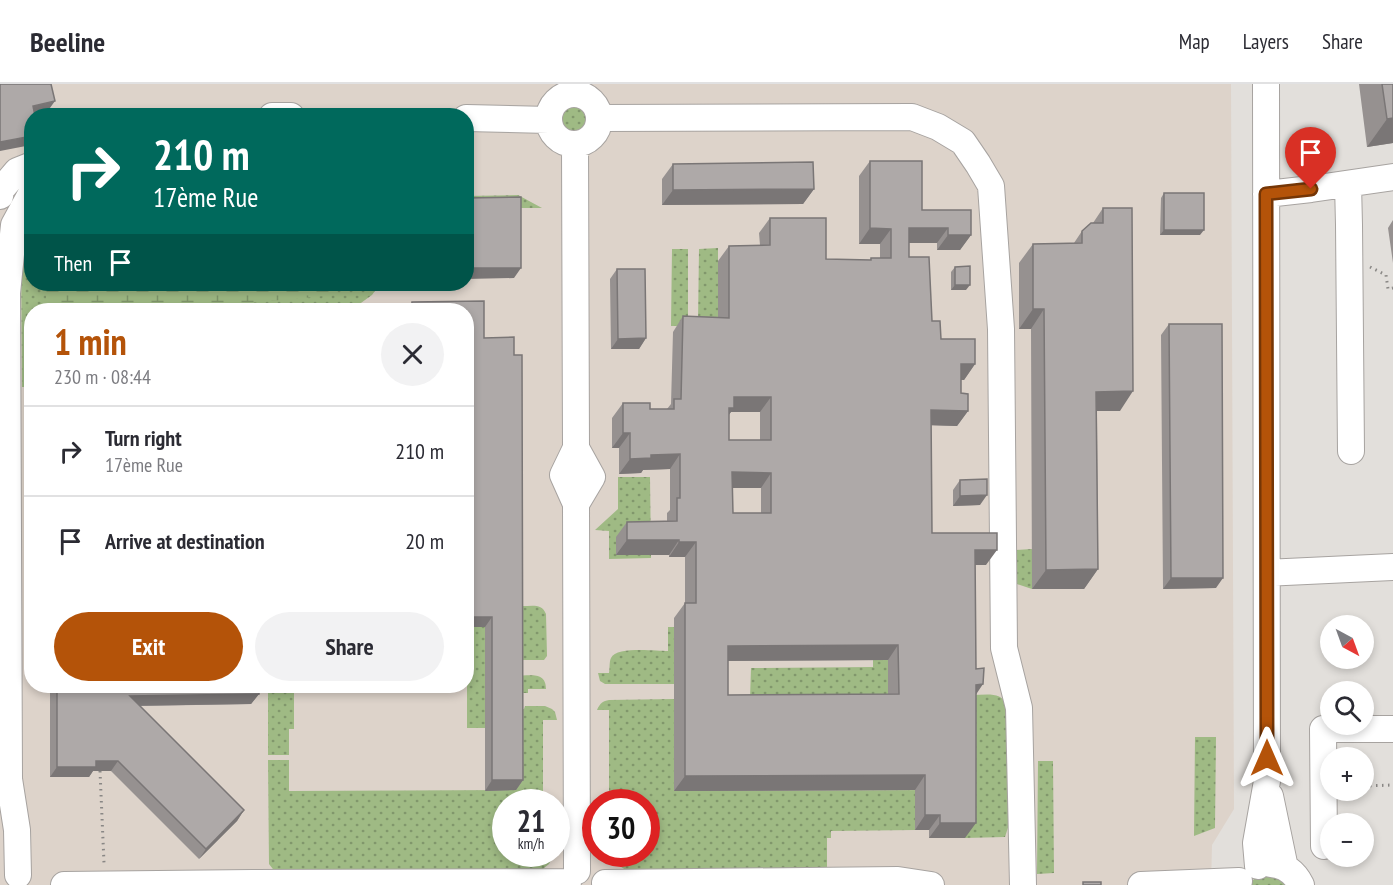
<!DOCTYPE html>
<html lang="en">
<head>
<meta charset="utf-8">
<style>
	:root { --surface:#fff; --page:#f2f2f3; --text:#2b2b33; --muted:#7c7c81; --line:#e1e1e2; --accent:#b45309 }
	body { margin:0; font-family:"PT Sans Narrow",sans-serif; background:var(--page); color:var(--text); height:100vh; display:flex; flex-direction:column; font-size:22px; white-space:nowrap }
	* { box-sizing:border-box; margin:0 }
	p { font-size:20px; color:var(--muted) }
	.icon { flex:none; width:33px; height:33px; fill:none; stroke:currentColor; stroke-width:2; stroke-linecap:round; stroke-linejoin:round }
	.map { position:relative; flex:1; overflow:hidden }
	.details { position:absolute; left:24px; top:219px; width:450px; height:390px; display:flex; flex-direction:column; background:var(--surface); border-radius:24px; box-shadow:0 3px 9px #0003 }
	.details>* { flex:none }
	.guide { position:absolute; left:24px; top:24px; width:450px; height:183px; border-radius:24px; box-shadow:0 3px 9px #0003; background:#00695c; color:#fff; overflow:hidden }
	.needle { width:39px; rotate:139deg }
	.tools { position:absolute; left:1320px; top:531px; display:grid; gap:12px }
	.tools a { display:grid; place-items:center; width:54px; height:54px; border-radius:50%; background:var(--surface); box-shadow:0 3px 9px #0003; font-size:30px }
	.speed { position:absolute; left:492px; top:705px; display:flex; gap:12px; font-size:30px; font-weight:700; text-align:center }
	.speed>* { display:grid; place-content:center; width:78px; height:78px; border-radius:50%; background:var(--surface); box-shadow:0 3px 9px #0003; line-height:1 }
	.speed small { font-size:15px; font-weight:400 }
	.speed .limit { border:9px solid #d22; background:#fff; color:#111 }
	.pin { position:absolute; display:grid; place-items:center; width:51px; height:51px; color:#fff; margin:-62px -26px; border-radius:50% 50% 50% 0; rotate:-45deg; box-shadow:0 0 6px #0007 }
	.pin .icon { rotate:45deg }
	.me { position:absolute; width:66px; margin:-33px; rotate:0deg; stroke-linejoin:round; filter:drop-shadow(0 0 4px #0008) }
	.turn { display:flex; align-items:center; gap:21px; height:126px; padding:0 30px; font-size:27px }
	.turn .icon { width:78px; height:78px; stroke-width:2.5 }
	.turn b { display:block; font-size:42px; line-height:51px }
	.then { display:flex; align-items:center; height:57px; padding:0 30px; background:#0003; gap:12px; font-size:22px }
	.round { display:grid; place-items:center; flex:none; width:63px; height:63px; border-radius:32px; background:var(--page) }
	.head { display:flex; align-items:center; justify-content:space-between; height:102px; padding:0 30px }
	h1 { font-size:36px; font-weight:600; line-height:45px; color:var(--accent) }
	.cta { display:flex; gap:12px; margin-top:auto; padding:12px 30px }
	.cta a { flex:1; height:69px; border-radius:36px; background:var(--accent); color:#fff; font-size:24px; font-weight:600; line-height:69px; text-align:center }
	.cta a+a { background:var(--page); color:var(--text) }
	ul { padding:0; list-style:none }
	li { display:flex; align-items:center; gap:18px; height:90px; padding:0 30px; border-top:2px solid var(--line) }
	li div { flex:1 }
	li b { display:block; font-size:22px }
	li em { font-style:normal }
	header { display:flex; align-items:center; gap:36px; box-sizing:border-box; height:84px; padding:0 30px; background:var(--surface); border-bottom:2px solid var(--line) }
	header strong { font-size:28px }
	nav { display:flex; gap:33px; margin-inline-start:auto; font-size:21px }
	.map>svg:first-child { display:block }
	.built { fill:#ddd3ca; fill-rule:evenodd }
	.grass { fill:url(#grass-dots) }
	.wetland { fill:url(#wetland-marsh) }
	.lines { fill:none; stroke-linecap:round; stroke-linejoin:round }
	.minor-casing { stroke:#a7a3a0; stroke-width:28 }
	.path { stroke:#898785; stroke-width:3; stroke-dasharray:1.5 4.5; stroke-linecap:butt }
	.minor { stroke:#fff; stroke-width:26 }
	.wall { fill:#969190; fill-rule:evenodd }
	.shaded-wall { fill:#7a7676 }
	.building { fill:#aea9a8; stroke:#7a7676; stroke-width:1.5; fill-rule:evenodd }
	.route-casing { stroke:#753606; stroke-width:15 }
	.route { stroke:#b45309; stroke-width:10 }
</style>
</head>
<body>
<header>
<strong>Beeline</strong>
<nav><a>Map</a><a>Layers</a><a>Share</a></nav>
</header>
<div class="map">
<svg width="1393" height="801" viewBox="0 0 1393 801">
	<defs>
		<pattern id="grass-dots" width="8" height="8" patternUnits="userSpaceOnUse" patternTransform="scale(1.5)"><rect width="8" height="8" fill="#9fba84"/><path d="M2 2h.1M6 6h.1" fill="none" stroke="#81976c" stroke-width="1.8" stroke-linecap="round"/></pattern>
		<pattern id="wetland-marsh" width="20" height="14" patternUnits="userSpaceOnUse" patternTransform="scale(1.5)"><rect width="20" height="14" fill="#9fba84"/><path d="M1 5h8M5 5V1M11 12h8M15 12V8" fill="none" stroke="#81976c"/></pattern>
	</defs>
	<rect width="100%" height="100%" fill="#e2dfdb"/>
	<path class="built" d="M0,0H1231L1234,725L1212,761L1211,801H0ZM32,32H466V200H32ZM32,226H466V602H32ZM506,718H556V770H506ZM596,718H646V770H596Z"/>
	<path class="grass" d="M559 34a16 16 0 1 1 32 0a16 16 0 1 1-32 0Z
		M518,111L542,124H467L466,112Z
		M31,129L32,200H380L372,211L351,226H32L31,303H22L21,174L25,144Z
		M718,164V240H698L699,165Z
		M672,165H688V242H671Z
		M618,393H650L651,474L609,475V447L595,446L618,425Z
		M1032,465V505L1017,500L1016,466Z
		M522,522C532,522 542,519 546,530L547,572L544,576H515Z
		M467,543H485V644H467Z
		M668,543H674V600H605L600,597L598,589H609C610,584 609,578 611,574C616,562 656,567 668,567Z
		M873,576H914V625L750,615L751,584L873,583Z
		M515,592C529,592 546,587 546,605H528V609H515Z
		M268,602H294V645H289V671H268Z
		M973,611C986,611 1002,607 1007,622L1011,734L1005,753L965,754V616Z
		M674,615V706L734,691V707L933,706L915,721V746L831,747V754H827V792L632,790L618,781L606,770H646V718H609V626H597C600,619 603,617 609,616Z
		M525,622H545L552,625L555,628L557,636H543V718H506V770H554L549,780L538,789H276L269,780L268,676H289V707L515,706V625H524Z
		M1195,653H1216L1215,744L1194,752Z
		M1038,677H1053L1054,789L1037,790Z
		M1270,790L1289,801H1247L1258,792Z"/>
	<path class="wetland" d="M46,200H345L342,203L324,212L172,226H46Z"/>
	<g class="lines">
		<defs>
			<path id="minor" d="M549 35a25 25 0 1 1 50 0a25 25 0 1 1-50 0Z
				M272,32H291
				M466,34L549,36
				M600,34L912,33L938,43L963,58L978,80L991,102L1001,245L1004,564L1019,624L1023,801
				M575,60L576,364L563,391L576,420L592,393L576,364
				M1348,100L1349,141L1351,367
				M1266,110L1311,105L1393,93
				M0,112L1,106L17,87L32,81
				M576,420L577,787
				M1267,489L1393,483
				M1270,712L1285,784
				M1324,762L1323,645H1393
				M1271,780C1285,781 1295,789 1301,801
				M1258,782L1256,759L1267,697L1266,0
				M18,791L17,746L9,695L7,209L14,141L32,108
				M605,799L898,796L931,801
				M64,801L252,799L568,798
				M1141,801L1239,797"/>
		</defs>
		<use href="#minor" class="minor-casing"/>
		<path class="path" d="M1370,183L1386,191L1388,205L1393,204
			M100,687L104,779
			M1364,702L1393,701"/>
		<use href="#minor" class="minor"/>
	</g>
	<path class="wall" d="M1359,0H1393V59L1367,63Z
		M870,77L922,126L971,151L960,166H937V159H909V173L932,237L941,255L975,280L964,296H961V309L968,327L957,342L931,341L932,449L986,481H975L976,611L965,754H929V746H915V706L674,707V534L685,519V473H669V471H616V453L627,438H667V429L670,426V385L643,386L641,389L619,390V364H612V334L623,319L650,325H667L671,320L673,248L683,232L718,233V177L729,162L760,161L759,149L770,134L826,175L870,176L871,174H880V160H859V92ZM731,328H760V356H729V330ZM733,404H761V429H733ZM888,576V610L728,611V577Z
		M673,80L814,105L803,120L662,121V95Z
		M1164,109L1200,151H1160L1161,114Z
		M1103,124L1120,327H1097L1098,485L1084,505H1032L1031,245H1019V179L1033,160L1074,159L1082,147L1093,139Z
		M1393,136V179L1388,144Z
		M955,183L966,206H951V188Z
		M617,185L646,254L639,265H611L610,195Z
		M484,217V254L514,253V271H522L523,696L516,706L485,707V543H466V226H406L412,218Z
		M1169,240L1216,504L1163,505L1161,251Z
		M960,396L980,421L953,422V406Z
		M50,602H259V610L251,620L140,622L244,726L237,737L199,775L111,687H93L89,693H50Z"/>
	<path class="shaded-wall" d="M55,17L47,28L26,32L33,22Z
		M1393,34V59L1367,63L1387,35Z
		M32,52L31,61L0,67V58Z
		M814,105L803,120L662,121L673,106Z
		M870,144L891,145L880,160H859Z
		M909,144H948L937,159H898Z
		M1164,146H1204L1200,151H1160Z
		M948,151H971L960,166H937Z
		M466,184H521L514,194L466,195Z
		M955,201H970L966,206H951Z
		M1033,225H1044L1031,245H1019Z
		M646,254L639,265H611L618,255Z
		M961,280H975L964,296L951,295Z
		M1133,307L1120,327H1083L1096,308Z
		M734,313H771L760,328H731L723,339Z
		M931,326L968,327L957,342L921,341Z
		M623,349H630L619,364H612Z
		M680,370L670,385L643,386L641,389L619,390L630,375L651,371Z
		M732,388L771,389L761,404H722Z
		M987,411L980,421L953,422L960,412Z
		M627,456H679L669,471H616Z
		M679,458H696L685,473H669Z
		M975,466H997L986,481H965Z
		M1098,485L1084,505H1032L1046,486Z
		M1171,494H1223L1216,504L1163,505Z
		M466,533H492L485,543H466Z
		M898,561L888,576L717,577L728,562Z
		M983,600L973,615L976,601Z
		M259,610L251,620L122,622L130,612Z
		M96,677H118L111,687H93L89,693H50L57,683Z
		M925,691L915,706L674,707L685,692Z
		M492,696H523L516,706L485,707Z
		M244,726L237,737L199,775L206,765Z
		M925,731H940L929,746H915Z
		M940,739H976L965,754H929Z"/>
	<path class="building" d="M0,0H51L55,17L33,22L35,32H32V52L0,58Z
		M1382,0H1393V34L1387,35Z
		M870,77H922V126H971V151H948V144H909V173H929L932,237H940L941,255H975V280H961V309L968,310V327L931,326L932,449H997V466H975L976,585L984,584L983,600L976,601V739H940V731H925V691L685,692V519H696V458H679V456H627V438L677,437V414H680V370L651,371V374L630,375V349H623V319H650V325H674V315H681L683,232L729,234V162L770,161V134H826V175L871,176V174H891V145L870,144ZM734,313H771V356H729V324H734ZM732,388L771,389V429H733ZM898,561L899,610L728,611V562Z
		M813,78L814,105L673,106V80Z
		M1164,109H1204V146H1164Z
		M521,113V184H466V114Z
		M1103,124H1132L1133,307L1096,308L1098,485L1046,486L1044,225H1033V160L1082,159V147L1091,139H1103Z
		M970,182V201H955V183Z
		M617,185H645L646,254L618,255Z
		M484,217V254L514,253V271H522L523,696H492V533H466V226H412V218Z
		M1169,240H1222L1223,494H1171Z
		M987,395V411L960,412V396Z
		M57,602H259V610L130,612L244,726L206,765L118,677H96V683H57Z
		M1083,798H1101V801H1083Z"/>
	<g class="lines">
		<defs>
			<path id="route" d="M1267,674L1266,110L1311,105"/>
		</defs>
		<use href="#route" class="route-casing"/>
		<use href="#route" class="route"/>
	</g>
</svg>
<div class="tools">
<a><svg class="needle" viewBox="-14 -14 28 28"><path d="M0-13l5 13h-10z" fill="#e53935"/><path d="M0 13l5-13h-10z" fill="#7c7c81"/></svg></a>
<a><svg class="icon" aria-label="search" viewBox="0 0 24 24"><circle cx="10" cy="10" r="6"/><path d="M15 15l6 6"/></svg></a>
<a>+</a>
<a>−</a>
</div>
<div class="speed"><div>21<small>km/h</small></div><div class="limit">30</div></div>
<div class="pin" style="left:1311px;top:105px;background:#d93025"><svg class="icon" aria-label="arrive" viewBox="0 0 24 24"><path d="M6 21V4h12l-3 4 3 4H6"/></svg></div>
<svg class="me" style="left:1267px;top:674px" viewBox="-20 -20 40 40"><path d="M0-17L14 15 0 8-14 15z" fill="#b45309" stroke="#fff" stroke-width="4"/></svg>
<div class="guide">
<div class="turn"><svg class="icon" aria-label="right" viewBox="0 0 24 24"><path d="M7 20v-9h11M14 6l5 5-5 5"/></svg><div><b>210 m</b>17ème Rue</div></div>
<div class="then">Then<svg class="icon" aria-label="arrive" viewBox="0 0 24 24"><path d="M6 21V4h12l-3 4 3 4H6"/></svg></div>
</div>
<section class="details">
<div class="head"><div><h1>1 min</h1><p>230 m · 08:44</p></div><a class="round"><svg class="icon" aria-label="close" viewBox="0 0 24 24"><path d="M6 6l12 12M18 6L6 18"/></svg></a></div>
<ul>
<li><svg class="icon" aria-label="right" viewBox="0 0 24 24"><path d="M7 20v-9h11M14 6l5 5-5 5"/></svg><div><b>Turn right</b><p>17ème Rue</p></div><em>210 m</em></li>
<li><svg class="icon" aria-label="arrive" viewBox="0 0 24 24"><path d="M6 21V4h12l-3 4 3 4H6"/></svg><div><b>Arrive at destination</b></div><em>20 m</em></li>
</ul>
<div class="cta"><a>Exit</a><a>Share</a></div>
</section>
</div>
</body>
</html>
